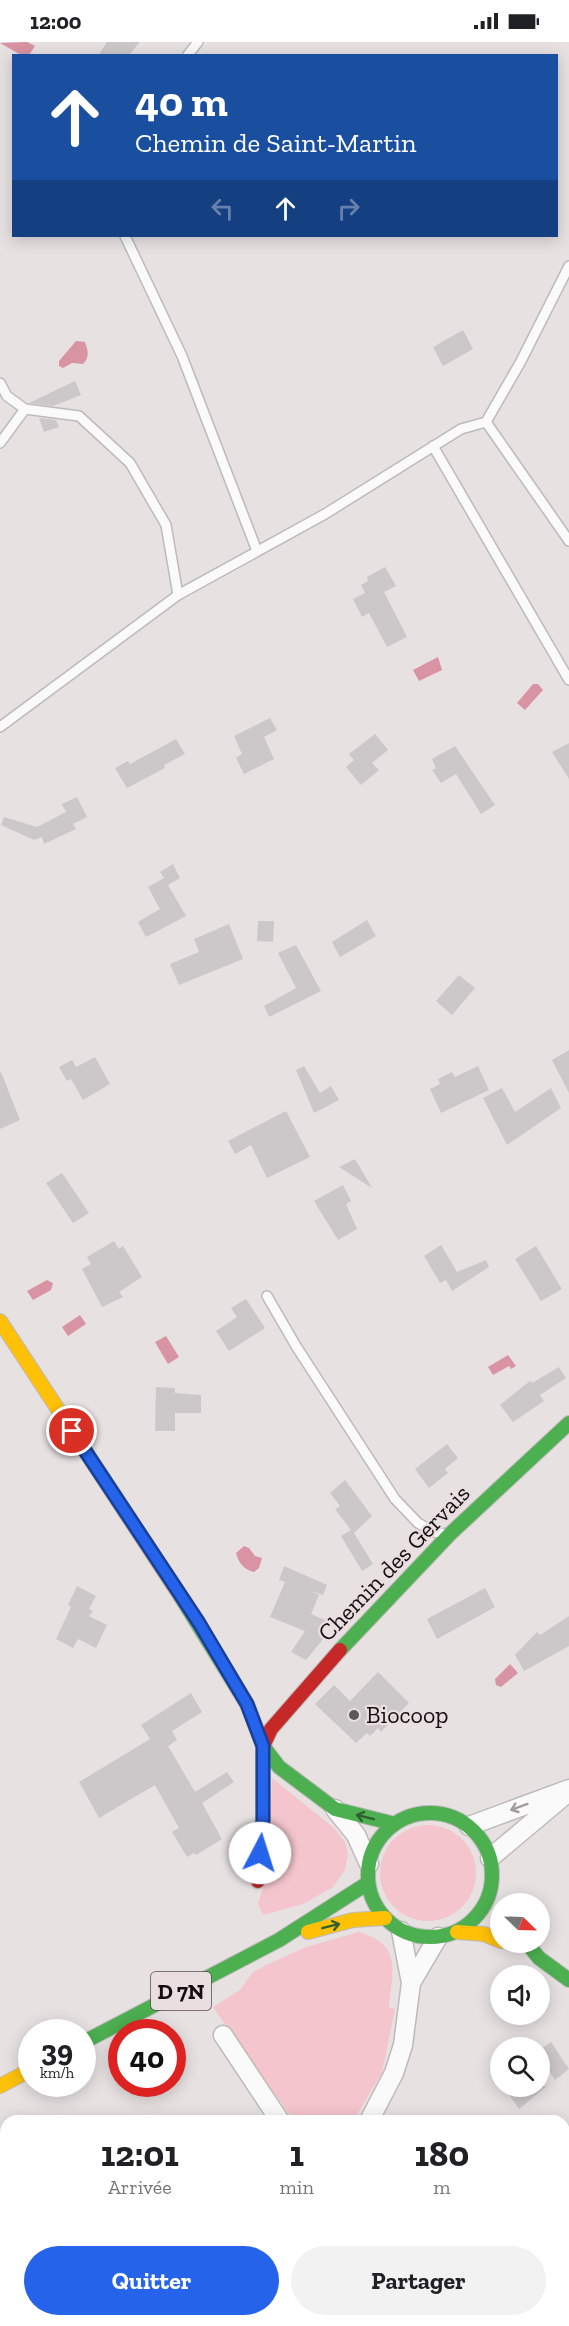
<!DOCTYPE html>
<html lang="fr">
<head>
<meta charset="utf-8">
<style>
	:root { --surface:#fff; --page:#f2f2f2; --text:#202124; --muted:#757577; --accent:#2563eb }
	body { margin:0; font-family:"Zilla Slab",serif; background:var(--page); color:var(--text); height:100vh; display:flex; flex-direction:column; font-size:22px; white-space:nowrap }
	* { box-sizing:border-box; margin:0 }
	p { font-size:20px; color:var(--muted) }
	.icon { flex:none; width:33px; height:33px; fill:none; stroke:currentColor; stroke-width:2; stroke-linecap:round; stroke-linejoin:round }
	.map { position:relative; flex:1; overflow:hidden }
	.panel { position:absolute; left:0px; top:2073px; width:570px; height:212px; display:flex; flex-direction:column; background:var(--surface); border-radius:18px 18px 0 0; box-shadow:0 3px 15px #0003 }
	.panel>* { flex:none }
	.banner { position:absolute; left:12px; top:12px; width:546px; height:183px; border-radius:0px; box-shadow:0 3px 15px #0003; background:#1a4fa0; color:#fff; overflow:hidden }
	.needle { width:39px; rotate:113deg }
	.tools { position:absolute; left:490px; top:1851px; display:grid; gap:12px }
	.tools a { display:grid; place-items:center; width:60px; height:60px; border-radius:50%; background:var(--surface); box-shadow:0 3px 15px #0003; font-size:30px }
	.speed { position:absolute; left:18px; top:1977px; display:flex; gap:12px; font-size:30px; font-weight:700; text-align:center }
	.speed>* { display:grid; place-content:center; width:78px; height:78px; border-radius:50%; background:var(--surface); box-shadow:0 3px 15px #0003; line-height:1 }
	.speed small { font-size:15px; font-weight:400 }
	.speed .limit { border:9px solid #d22; background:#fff; color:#111 }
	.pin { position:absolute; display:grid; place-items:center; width:51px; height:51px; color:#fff; margin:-26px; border:3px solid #fff; border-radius:50%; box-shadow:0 2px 6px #0007 }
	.me { position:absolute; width:66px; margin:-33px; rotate:5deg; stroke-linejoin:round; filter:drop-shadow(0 0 4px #0008) }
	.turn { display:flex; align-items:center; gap:21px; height:126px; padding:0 24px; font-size:27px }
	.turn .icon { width:78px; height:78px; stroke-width:2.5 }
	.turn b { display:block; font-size:42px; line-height:51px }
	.lanes { display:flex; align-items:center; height:57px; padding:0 24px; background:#0003; justify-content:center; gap:30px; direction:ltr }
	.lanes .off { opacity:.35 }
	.eta { display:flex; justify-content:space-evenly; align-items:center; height:102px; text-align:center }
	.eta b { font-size:36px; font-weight:800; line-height:42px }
	.primary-button { display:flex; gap:12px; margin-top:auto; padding:12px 24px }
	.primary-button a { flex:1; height:69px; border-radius:36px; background:var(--accent); color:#fff; font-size:24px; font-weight:800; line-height:69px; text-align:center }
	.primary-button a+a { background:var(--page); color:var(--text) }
	.status { display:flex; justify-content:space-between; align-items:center; height:42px; padding:0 30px; background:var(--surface); direction:ltr }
	.status svg { height:16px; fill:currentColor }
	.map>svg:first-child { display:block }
	.green { fill:#f4c5cd }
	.water { fill:#d894a2 }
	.building { fill:#ccc7c8 }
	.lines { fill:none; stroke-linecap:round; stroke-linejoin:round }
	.lane-casing { stroke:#beb9ba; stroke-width:12 }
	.street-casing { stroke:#beb9ba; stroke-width:21 }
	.fast-casing { stroke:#beb9ba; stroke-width:16 }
	.slow-casing { stroke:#beb9ba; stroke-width:16 }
	.jam-casing { stroke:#beb9ba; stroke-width:16 }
	.lane { stroke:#fbfafb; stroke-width:9 }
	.street { stroke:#fbfafb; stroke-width:18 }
	.fast { stroke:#4caf50; stroke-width:14 }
	.slow { stroke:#ffc107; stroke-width:14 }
	.jam { stroke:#c62828; stroke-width:14 }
	.oneway { stroke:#9e9c9d }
	.oneway2 { stroke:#305f30 }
	.route-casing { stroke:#184099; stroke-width:15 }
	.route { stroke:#2563eb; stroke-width:10 }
	.poi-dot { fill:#5d585a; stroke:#eadee0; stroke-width:2 }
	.labels { text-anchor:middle; stroke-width:4.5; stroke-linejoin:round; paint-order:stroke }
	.shield { fill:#eadee0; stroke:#544d4e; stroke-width:1.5 }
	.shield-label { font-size:22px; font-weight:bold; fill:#130f10 }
	.street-label { font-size:24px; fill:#130f10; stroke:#eadee0 }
	.poi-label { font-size:24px; fill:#130f10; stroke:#eadee0; text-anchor:start }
</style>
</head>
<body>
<div class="status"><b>12:00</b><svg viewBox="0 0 49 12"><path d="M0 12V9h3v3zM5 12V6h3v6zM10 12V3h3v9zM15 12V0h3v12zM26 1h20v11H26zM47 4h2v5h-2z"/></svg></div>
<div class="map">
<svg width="569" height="2284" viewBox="0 0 569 2284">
	<rect width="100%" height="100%" fill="#e7e1e2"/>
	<path class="green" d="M272,1736L334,1786L345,1800L348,1813L345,1828L333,1845L303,1862L263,1873L258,1862L269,1825Z
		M380 1831a48 48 0 1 1 96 0a48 48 0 1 1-96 0Z
		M359,1890C403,1903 392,1928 389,1966L395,1967L382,2031L353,2079H294L213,1965L240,1948L252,1931L262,1925L306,1905Z"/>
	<path class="water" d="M27,0L35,4L29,13H21L0,1Z
		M76,299L85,300C88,309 90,314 83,322L72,321L63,326L59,324V319Z
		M438,615L442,628L419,639L413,628Z
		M533,642H538L543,648L525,668L517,661Z
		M47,1238L53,1241L51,1248L33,1258L27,1249Z
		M80,1273L86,1282L68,1294L62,1285Z
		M166,1294L179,1315L168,1322L155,1300Z
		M508,1313L516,1324L511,1327L509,1324L493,1333L488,1325Z
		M244,1504L249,1506L255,1514L262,1516L259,1526L254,1530C244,1528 238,1520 236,1511Z
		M510,1622L518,1631L501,1645L496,1643L495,1637Z"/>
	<path class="building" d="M107,0H140L128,14H98Z
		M463,288L473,307L443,324L433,305Z
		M75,339L81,353L53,364L29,361Z
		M39,376L56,378L59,385L44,390Z
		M385,525L396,544L384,550L407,595L387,605L369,571L362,575L353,557L365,551L361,543L368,539L367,535Z
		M270,676L277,688L264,695L274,717L244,732L236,716L242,712L234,694Z
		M375,692L388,708L372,721L379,728L361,743L346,725L354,718L349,712Z
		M176,697L185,712L164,723L165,726L127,746L115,726L128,719L130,722Z
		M569,701V737L552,710Z
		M455,704L495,763L481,772L456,732L441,741L432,728L436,726L432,717Z
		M77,755L87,775L73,782L76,787L44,802L42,795L34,798L1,783L4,775L37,785L66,770L62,762Z
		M173,822L180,836L168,843L186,874L146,895L138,880L160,867L148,845L164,836L160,830Z
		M367,878L376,894L340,915L332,900Z
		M258,879H274L273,900L257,899Z
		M229,882L243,917L179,943L170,922L199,910L194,897Z
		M296,903L321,949L269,975L264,964L296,946L278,911Z
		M459,933L475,946L452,973L436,959Z
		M569,1008V1051L552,1018Z
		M95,1015L110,1042L83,1058L71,1037L67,1039L59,1025L72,1018L76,1025Z
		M304,1024L320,1051L331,1044L339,1058L314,1071L296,1028Z
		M478,1024L489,1048L441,1071L430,1047L440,1042L438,1037L452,1030L455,1035Z
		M1,1030L20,1078L0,1087V1031Z
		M502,1046L515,1070L551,1046L561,1066L507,1103L483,1056Z
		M286,1069L310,1115L267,1136L251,1103L235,1112L228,1099Z
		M355,1117L372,1146L339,1125Z
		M62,1131L89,1171L73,1181L46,1141Z
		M343,1143L351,1159L346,1162L357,1187L338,1198L314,1159Z
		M114,1199L119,1207L123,1204L142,1235L119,1250L123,1255L102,1265L82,1227L91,1222L87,1215Z
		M441,1203L457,1230L486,1218L489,1225L452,1249L446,1238L440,1241L424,1214Z
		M536,1204L562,1247L541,1259L515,1217Z
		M246,1257L265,1286L229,1309L216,1289L237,1275L231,1266Z
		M559,1325L566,1336L540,1353L544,1359L513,1380L500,1363L530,1339L532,1341Z
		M156,1345L175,1346V1351L201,1353V1371H175V1389H155Z
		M447,1402L458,1416L445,1427L448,1431L429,1446L415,1427Z
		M345,1438L372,1474L354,1491L373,1522L362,1529L341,1494L351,1488L335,1467L340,1464L330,1451Z
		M284,1524L327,1543L323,1553L310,1549L319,1553L311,1572L327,1579L320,1595L324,1596L306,1618L291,1610L305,1589L270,1575L285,1540L279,1538Z
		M77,1544L96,1554L89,1567L93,1569L89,1574L107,1583L96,1606L78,1597L73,1606L56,1597L71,1565L68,1563Z
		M485,1546L495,1565L437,1597L427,1577Z
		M569,1574V1604L524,1629L515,1613L537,1590L540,1593Z
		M378,1630L409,1661L381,1690L378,1686L370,1694L367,1691L356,1701L315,1662L334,1643L350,1659Z
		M191,1651L202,1670L172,1689L177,1698L168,1704L195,1750L227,1730L234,1740L202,1761L222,1797L196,1813L194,1811L187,1815L172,1790L179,1786L155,1743L99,1776L79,1740L150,1697L141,1683Z
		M551,2000L569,2027L555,2038L540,2014V2008Z
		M503,2044H547L519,2067Z"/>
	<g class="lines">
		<defs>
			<path id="lane" d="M187,14L198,0
				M125,194L182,314L257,509
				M0,341L7,354L25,367L79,374L130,421L166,483L178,553
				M486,380L569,499
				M0,401L25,367
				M433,404L569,638
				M0,685L178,553L325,472L461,387L486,380L520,321L569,224
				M267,1254L296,1304L395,1457L418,1481L434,1490L445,1492"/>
			<path id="street" d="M335,1767L356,1793L369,1822
				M469,1784L569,1747
				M490,1816L565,1753
				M411,1941L438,1895
				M223,1993L280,2079
				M369,2079L394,2031L403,2003L411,1941L401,1889
				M290,2278L293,2284
				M433,2278L438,2284
				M93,2284L98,2278"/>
			<path id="fast" d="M181,1555L247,1662L263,1704L279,1725L335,1767L395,1782
				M340,1608L450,1492L569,1381
				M368 1833a62 62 0 1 1 124 0a62 62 0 1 1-124 0Z
				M526,1900L539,1916L569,1938
				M82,2001L279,1898L368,1841"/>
			<path id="slow" d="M0,1279L181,1555
				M308,1890L353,1878L385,1876
				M457,1890L484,1892L501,1899
				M0,2044L32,2027"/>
			<path id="jam" d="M258,1839L263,1778V1704L271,1687L340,1608"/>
		</defs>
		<use href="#lane" class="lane-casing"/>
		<use href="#street" class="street-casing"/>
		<use href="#fast" class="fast-casing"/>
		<use href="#slow" class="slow-casing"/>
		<use href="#jam" class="jam-casing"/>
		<use href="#lane" class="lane"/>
		<use href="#street" class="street"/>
		<use href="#fast" class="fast"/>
		<use href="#slow" class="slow"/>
		<use href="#jam" class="jam"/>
	</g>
	<defs><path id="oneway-shaft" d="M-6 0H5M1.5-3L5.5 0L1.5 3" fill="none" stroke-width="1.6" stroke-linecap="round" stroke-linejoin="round" transform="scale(1.5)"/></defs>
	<use class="oneway" href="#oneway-shaft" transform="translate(519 1765) rotate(160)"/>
	<g class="oneway2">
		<use href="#oneway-shaft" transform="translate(365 1775) rotate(-166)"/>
		<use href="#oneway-shaft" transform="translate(331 1884) rotate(-14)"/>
	</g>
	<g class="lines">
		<defs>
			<path id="route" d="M72,1389L199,1581L247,1662L263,1704V1778L260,1811"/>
		</defs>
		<use href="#route" class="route-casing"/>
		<use href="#route" class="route"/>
	</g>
	<circle class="poi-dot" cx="354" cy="1673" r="6"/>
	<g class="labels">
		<rect class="shield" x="151" y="1930" width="60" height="38" rx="4.5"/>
		<g class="shield-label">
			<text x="181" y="1957">D 7N</text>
		</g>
		<g class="street-label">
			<text transform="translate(394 1521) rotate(-46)" y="8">Chemin des Gervais</text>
		</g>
		<g class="poi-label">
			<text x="366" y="1681">Biocoop</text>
		</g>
	</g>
</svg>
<div class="tools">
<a><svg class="needle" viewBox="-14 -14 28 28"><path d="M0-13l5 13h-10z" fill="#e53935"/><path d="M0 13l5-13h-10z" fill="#757577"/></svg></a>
<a><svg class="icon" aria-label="sound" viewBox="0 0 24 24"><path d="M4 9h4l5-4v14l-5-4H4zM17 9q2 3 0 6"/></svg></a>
<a><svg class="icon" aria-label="search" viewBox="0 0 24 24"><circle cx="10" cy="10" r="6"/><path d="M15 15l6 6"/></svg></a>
</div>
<div class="speed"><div>39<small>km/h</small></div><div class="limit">40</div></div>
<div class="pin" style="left:72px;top:1389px;background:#d93025"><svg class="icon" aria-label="arrive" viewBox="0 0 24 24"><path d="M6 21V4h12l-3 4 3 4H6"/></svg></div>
<svg class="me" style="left:260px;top:1811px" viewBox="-20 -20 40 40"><circle r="19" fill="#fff"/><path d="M0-13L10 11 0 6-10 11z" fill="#2563eb"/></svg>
<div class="banner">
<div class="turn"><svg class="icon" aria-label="ahead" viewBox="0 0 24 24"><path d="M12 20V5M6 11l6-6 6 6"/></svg><div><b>40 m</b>Chemin de Saint-Martin</div></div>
<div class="lanes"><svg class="icon off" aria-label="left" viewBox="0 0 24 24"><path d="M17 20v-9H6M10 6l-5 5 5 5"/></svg><svg class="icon" aria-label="ahead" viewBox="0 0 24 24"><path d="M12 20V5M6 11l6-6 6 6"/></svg><svg class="icon off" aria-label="right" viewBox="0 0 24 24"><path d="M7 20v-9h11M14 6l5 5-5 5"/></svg></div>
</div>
<section class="panel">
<div class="eta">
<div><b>12:01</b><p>Arrivée</p></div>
<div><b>1</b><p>min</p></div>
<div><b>180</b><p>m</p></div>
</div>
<div class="primary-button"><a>Quitter</a><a>Partager</a></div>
</section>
</div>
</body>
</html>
